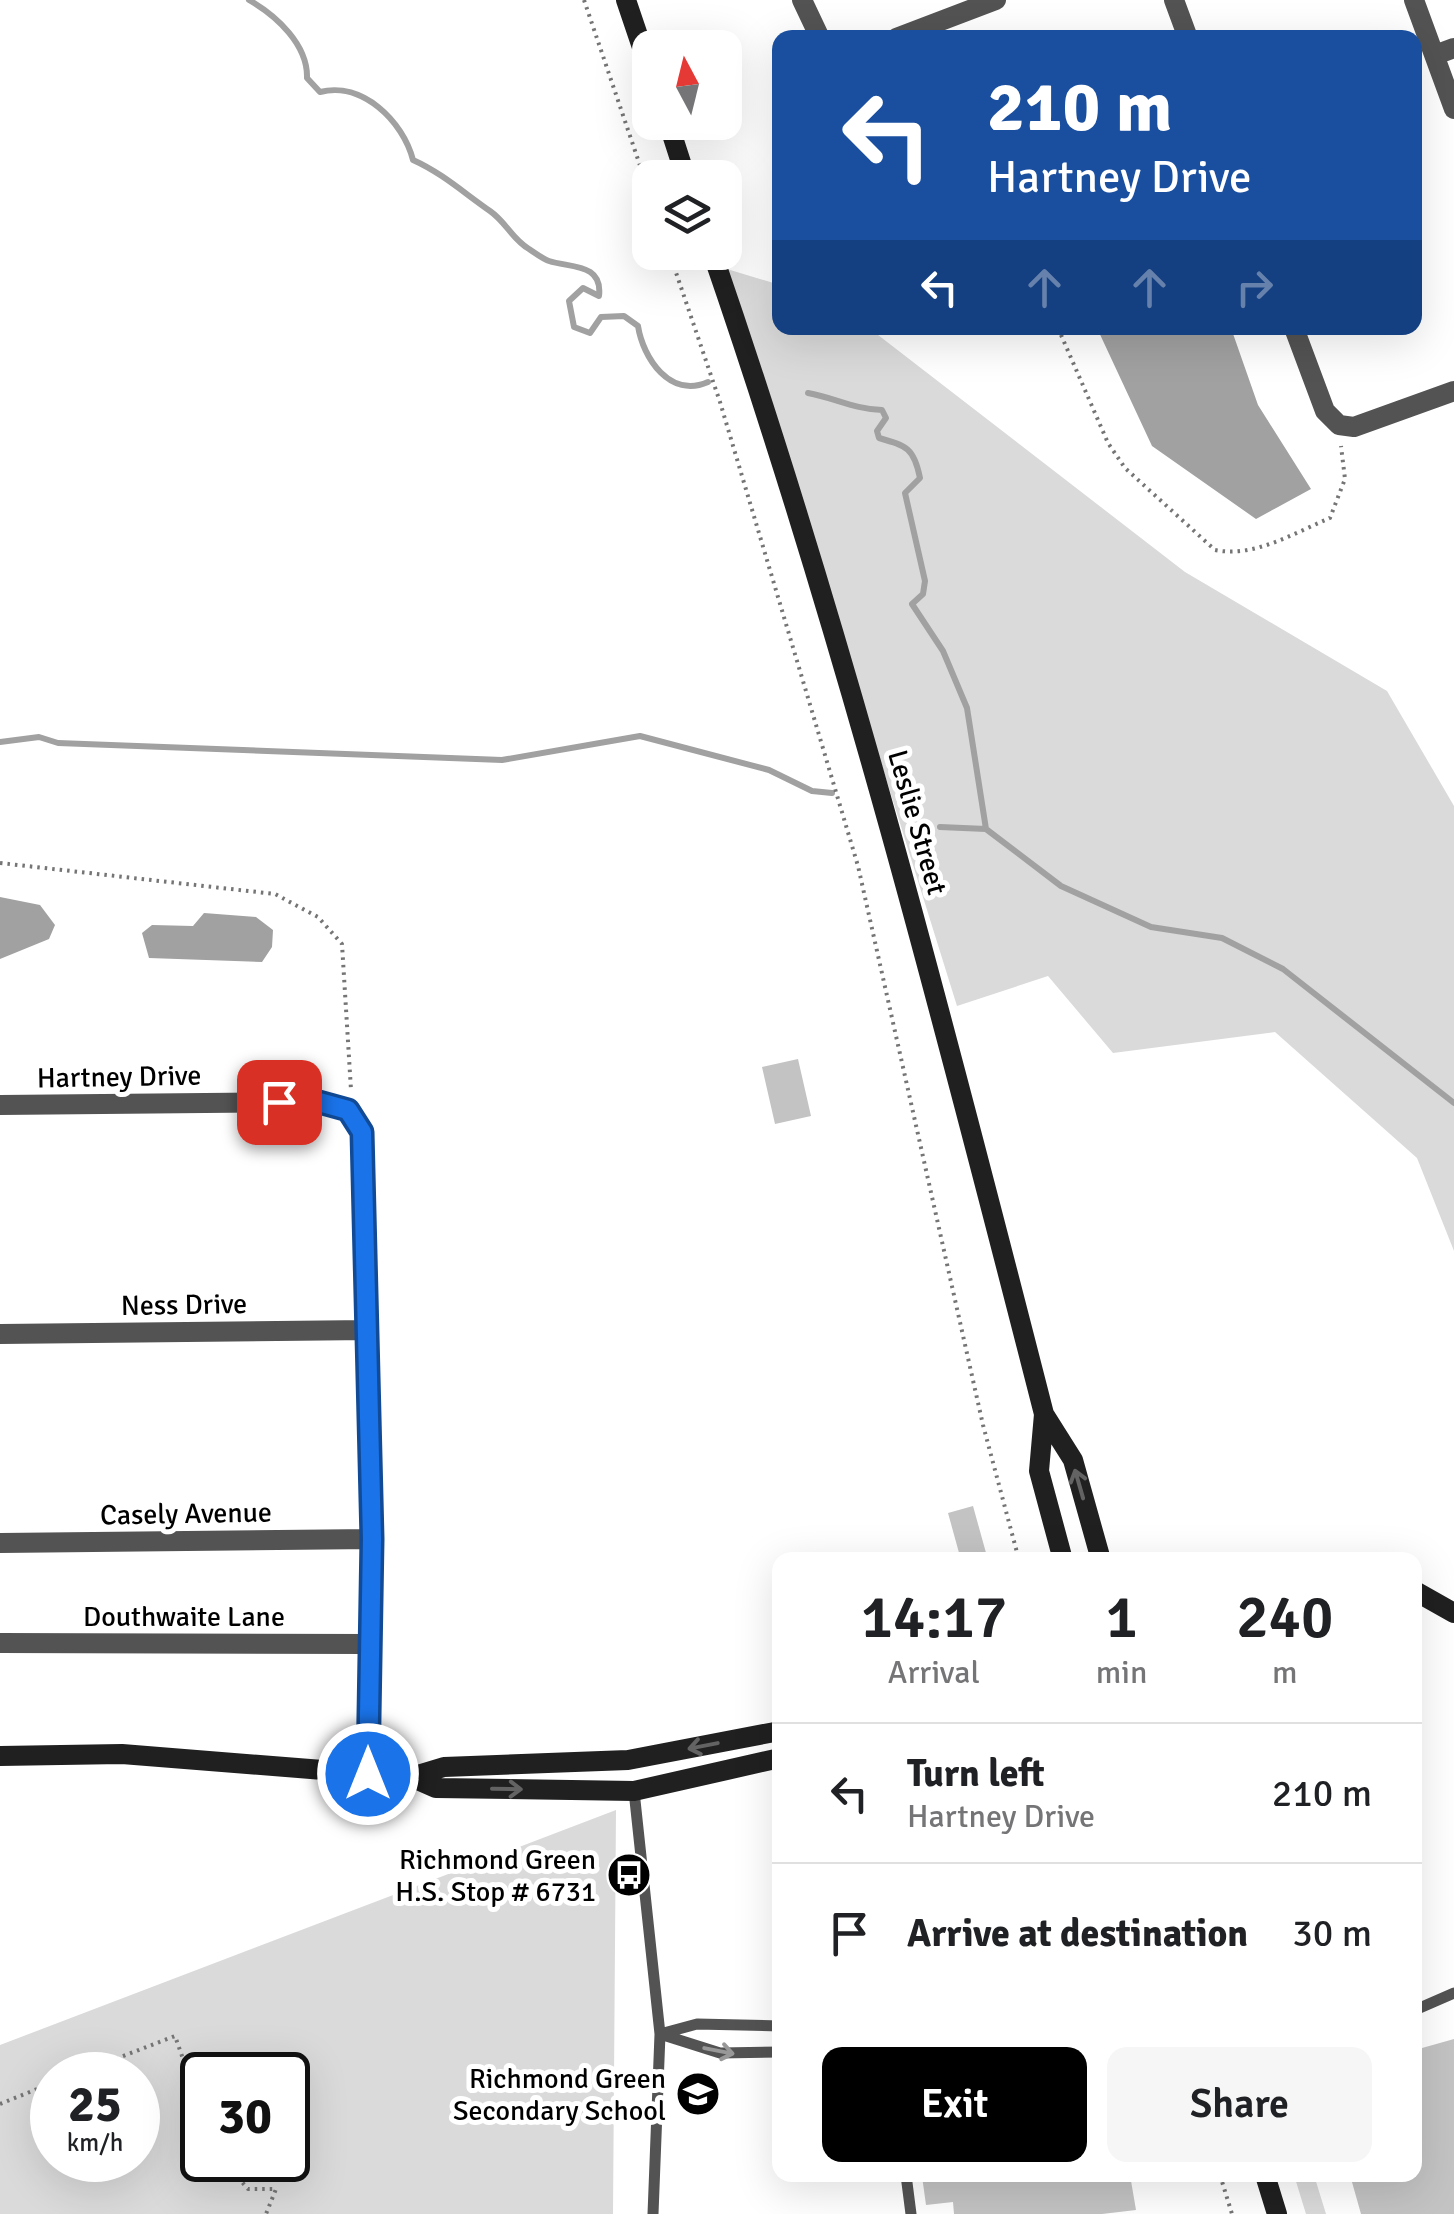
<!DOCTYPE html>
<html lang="en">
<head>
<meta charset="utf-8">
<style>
	:root { --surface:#fff; --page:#f6f6f6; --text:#202124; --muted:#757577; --line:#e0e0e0; --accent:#000 }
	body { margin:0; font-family:Signika,sans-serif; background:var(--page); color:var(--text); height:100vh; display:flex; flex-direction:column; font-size:38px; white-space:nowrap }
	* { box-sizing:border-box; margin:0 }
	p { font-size:32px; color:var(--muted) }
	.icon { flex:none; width:55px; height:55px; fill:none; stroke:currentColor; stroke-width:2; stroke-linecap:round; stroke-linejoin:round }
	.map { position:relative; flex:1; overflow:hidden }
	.details { position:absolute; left:772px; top:1552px; width:650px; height:630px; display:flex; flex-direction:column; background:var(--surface); border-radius:20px; box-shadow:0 10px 40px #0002 }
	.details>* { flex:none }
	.top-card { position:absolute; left:772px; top:30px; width:650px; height:305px; border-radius:20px; box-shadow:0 10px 40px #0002; background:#1a4fa0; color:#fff; overflow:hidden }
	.needle { width:65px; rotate:353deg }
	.fabs { position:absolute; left:632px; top:30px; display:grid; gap:20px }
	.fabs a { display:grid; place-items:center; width:110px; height:110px; border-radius:20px; background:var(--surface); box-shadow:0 10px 40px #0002; font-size:50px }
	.speed { position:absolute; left:30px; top:2052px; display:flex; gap:20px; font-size:50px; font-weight:700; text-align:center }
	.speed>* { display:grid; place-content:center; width:130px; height:130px; border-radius:50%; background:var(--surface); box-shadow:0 10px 40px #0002; line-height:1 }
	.speed small { font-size:25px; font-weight:400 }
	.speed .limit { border:5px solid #111; border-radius:15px; background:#fff; color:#111 }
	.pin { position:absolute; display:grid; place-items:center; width:85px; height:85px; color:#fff; margin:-42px; border-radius:20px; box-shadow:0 5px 15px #0006 }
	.me { position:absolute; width:110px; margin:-55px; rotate:0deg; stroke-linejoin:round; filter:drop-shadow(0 0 8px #0008) }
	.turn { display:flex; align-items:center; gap:35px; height:210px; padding:0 50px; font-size:45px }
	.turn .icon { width:130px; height:130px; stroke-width:2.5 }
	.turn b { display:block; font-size:70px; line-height:85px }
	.lanes { display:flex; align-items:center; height:95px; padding:0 50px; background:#0003; justify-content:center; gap:50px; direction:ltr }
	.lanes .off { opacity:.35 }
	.eta { display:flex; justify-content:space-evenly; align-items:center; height:170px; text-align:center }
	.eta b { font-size:60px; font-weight:600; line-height:70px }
	.button { display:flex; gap:20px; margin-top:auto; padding:20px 50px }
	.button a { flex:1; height:115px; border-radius:20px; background:var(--accent); color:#fff; font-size:40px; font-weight:600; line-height:115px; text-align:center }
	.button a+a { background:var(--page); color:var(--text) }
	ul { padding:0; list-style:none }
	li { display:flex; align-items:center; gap:30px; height:140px; padding:0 50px; border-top:2px solid var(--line) }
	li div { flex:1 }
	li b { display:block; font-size:38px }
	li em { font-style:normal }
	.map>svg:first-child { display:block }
	.green { fill:#dadada; fill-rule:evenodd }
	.water { fill:#a1a1a1 }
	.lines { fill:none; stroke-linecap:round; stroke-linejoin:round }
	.stream { stroke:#a1a1a1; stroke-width:6 }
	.building { fill:#c3c3c3 }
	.path { stroke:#757575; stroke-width:4; stroke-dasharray:2.5 5; stroke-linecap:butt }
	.lane { stroke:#535353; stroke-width:11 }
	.street { stroke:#535353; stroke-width:20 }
	.secondary { stroke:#202020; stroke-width:20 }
	.oneway { stroke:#636363 }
	.oneway2 { stroke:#989898 }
	.route-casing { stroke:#114b97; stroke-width:25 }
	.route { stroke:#1a73e8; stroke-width:18 }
	.labels { text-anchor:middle; stroke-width:10; stroke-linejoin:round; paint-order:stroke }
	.street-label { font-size:28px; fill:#000; stroke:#fff }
	.poi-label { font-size:28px; fill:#000; stroke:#fff; text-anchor:end }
</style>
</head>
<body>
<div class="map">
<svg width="1454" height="2214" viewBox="0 0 1454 2214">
	<rect width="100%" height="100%" fill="#fff"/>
	<path class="green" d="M727,269L780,285V328H869L1185,572L1387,691L1454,806V1251L1417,1158L1275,1032L1113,1053L1048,976L957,1006Z
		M616,1810L613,2214H0V2045ZM52,2075H138V2160H52ZM202,2075H288V2160H202Z
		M1294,2175H1314L1326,2214H1306Z"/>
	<path class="water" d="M1097,328H1231L1258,405L1311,489L1256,519L1152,446Z
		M0,897L40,905L55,925L49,939L0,959Z
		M204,913L256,917L273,930L272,947L262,962L149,958L142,933L152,925L193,926Z"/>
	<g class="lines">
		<path class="stream" d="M249,0C277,16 308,45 307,78L320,92C362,81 403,121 413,160C442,173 464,193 490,211C506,222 512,239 529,249C535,253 543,259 549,261C570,268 603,263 599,296L583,288L569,301L574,327L590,333L601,317L624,316L638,326C643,358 670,399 708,382
			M808,393C835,398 854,409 882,410L886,418L877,431L879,438C907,446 914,448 920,478L905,493L925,581L923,594L912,604L943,651L967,708L986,829
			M0,742L39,737L58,743L502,760L640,736L769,770L812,791L832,793
			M940,827L986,829L1061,886L1151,927L1222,938L1283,969L1454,1103"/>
	</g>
	<path class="building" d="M798,1059L811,1116L775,1124L762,1067Z
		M973,1506L988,1560H961L948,1513Z
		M1454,2039V2214H1361L1350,2175H1415V2050Z
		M1130,2175L1136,2210L1102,2214H954L953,2202L926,2205L922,2176Z"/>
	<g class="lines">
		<path class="path" d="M584,0L650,195
			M669,252L720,402L858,866L983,1425L1019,1560
			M1058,328L1108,443L1125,468L1215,550C1254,558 1294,533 1330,518L1345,479L1341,446
			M0,863L275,894L318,917L342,944L351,1090
			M74,2075L175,2036L202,2113
			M0,2104L52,2083
			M223,2160L248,2189H276L266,2214
			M1220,2175L1232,2214"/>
		<path class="lane" d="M634,1791L660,2034L653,2214
			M1415,2010L1454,1993
			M660,2034L720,2053L780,2052
			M660,2034L697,2024L780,2026
			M906,2175L911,2214"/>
		<path class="street" d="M802,0L820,38
			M1174,0L1188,38
			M1414,0L1454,109
			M896,38L996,0
			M1435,55L1454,48
			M1294,328L1325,411L1339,425L1354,427L1454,391
			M0,1105L319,1102L347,1110L362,1132L372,1539L368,1774
			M0,1334L368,1330
			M0,1543L372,1539
			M0,1643L369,1644"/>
		<path class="secondary" d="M626,0L650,71
			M668,122L686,178
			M712,252C844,634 944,1023 1044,1414L1073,1460L1101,1560
			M1044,1414L1039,1471L1063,1560
			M1415,1591L1454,1613
			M0,1756L122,1754L411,1777L436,1788L634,1791L780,1758
			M411,1777L444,1767L628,1760L780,1731
			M1265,2175L1277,2214"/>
	</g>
	<defs><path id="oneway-shaft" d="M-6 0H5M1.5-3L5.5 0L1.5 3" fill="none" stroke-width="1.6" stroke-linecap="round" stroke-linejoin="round" transform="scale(2.5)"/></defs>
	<g class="oneway">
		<use href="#oneway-shaft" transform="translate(1079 1484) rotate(-106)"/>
		<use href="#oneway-shaft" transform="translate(703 1746) rotate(169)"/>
		<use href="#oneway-shaft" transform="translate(507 1789) rotate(1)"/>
	</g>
	<use class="oneway2" href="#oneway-shaft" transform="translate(719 2051) rotate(11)"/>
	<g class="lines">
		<defs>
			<path id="route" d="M279,1102H319L348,1110L362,1132L372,1539L368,1774"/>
		</defs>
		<use href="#route" class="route-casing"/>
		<use href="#route" class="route"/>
	</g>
	<defs>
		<symbol id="bus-disc" viewBox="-11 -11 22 22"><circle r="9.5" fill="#000" stroke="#fff"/><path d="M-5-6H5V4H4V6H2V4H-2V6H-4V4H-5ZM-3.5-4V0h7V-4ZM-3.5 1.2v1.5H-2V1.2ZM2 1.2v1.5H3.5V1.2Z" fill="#fff"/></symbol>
		<symbol id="school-disc" viewBox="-11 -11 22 22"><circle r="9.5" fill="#000" stroke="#fff"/><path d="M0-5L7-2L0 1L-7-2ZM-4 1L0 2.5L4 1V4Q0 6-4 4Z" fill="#fff"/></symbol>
	</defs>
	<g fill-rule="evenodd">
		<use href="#bus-disc" x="604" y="1850" width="50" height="50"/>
		<use href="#school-disc" x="673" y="2069" width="50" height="50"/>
	</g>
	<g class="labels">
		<g class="street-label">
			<text transform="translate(918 822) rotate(74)" y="10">Leslie Street</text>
			<text transform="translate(119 1076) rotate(-1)" y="10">Hartney Drive</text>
			<text transform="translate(184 1304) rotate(-1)" y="10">Ness Drive</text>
			<text transform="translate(186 1513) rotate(-1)" y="10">Casely Avenue</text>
			<text x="184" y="1626">Douthwaite Lane</text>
		</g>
		<g class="poi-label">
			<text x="596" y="1869">Richmond Green<tspan x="596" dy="32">H.S. Stop # 6731</tspan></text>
			<text x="666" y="2088">Richmond Green<tspan x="666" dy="32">Secondary School</tspan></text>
		</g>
	</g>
</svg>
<div class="fabs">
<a><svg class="needle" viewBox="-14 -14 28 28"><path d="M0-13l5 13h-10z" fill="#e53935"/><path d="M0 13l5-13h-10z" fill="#757577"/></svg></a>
<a><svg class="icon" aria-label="layers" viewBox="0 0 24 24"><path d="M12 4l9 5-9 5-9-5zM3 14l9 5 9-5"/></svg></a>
</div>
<div class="speed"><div>25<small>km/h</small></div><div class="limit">30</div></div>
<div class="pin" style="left:279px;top:1102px;background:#d93025"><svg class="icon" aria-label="arrive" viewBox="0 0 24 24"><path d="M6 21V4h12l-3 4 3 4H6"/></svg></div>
<svg class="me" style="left:368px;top:1774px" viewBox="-20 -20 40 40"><circle r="17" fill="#1a73e8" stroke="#fff" stroke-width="3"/><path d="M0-11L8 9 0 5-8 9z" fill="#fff"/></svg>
<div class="top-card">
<div class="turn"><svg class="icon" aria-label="left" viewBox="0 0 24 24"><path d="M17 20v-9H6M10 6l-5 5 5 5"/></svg><div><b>210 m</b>Hartney Drive</div></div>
<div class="lanes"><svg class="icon" aria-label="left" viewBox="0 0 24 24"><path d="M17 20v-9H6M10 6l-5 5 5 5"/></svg><svg class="icon off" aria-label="ahead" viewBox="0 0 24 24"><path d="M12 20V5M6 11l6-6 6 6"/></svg><svg class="icon off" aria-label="ahead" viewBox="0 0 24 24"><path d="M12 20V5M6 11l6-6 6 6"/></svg><svg class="icon off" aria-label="right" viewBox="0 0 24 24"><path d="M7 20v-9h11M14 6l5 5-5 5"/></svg></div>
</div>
<section class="details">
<div class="eta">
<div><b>14:17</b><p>Arrival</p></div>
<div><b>1</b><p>min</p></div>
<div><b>240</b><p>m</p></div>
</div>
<ul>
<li><svg class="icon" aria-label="left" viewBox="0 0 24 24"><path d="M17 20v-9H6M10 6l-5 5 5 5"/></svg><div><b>Turn left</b><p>Hartney Drive</p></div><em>210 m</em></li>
<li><svg class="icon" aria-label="arrive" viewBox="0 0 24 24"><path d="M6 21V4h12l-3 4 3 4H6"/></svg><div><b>Arrive at destination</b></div><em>30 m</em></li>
</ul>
<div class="button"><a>Exit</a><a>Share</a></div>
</section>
</div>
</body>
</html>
